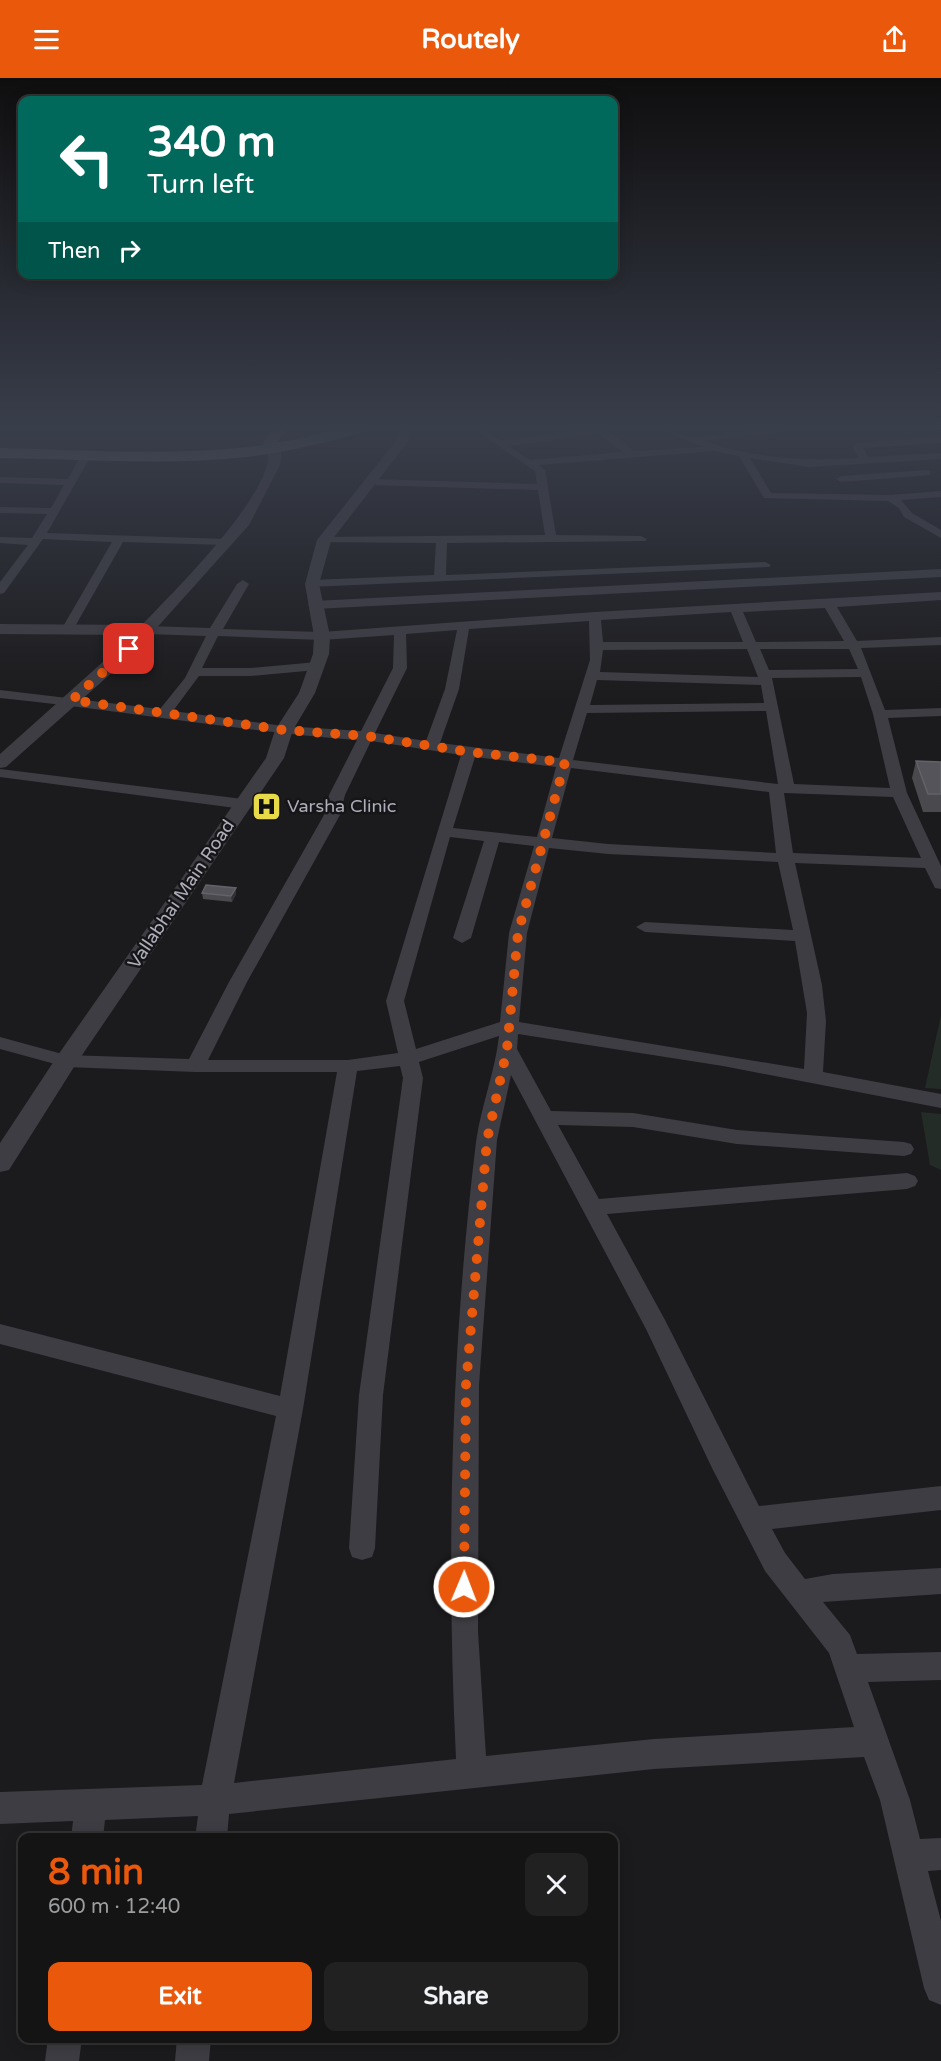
<!DOCTYPE html>
<html lang="en">
<head>
<meta charset="utf-8">
<style>
	:root { --surface:#141415; --page:#212122; --text:#f1f3f6; --muted:#9d9ea0; --line:#333334; --accent:#ea580c }
	body { margin:0; font-family:"Varela Round",sans-serif; background:var(--page); color:var(--text); height:100vh; display:flex; flex-direction:column; font-size:22px; white-space:nowrap }
	* { box-sizing:border-box; margin:0 }
	p { font-size:20px; color:var(--muted) }
	.icon { flex:none; width:33px; height:33px; fill:none; stroke:currentColor; stroke-width:2; stroke-linecap:round; stroke-linejoin:round }
	.map { position:relative; flex:1; overflow:hidden }
	.side { position:absolute; left:18px; top:1755px; width:600px; height:210px; display:flex; flex-direction:column; background:var(--surface); border-radius:12px; box-shadow:0 3px 15px #0003,0 0 0 2px var(--line) }
	.side>* { flex:none }
	.hud { position:absolute; left:18px; top:18px; width:600px; height:183px; border-radius:12px; box-shadow:0 3px 15px #0003,0 0 0 2px var(--line); background:#00695c; color:#fff; overflow:hidden }
	.pin { position:absolute; display:grid; place-items:center; width:51px; height:51px; color:#fff; margin:-26px; border-radius:12px; box-shadow:0 3px 9px #0006 }
	.me { position:absolute; width:66px; margin:-33px; rotate:1deg; stroke-linejoin:round; filter:drop-shadow(0 0 4px #0008) }
	.turn { display:flex; align-items:center; gap:21px; height:126px; padding:0 30px; font-size:27px }
	.turn .icon { width:78px; height:78px; stroke-width:2.5 }
	.turn b { display:block; font-size:42px; line-height:51px }
	.then { display:flex; align-items:center; height:57px; padding:0 30px; background:#0003; gap:12px; font-size:22px }
	.round { display:grid; place-items:center; flex:none; width:63px; height:63px; border-radius:12px; background:var(--page) }
	.headline { display:flex; align-items:center; justify-content:space-between; height:102px; padding:0 30px }
	h1 { font-size:36px; font-weight:700; line-height:45px; color:var(--accent) }
	.button { display:flex; gap:12px; margin-top:auto; padding:12px 30px }
	.button a { flex:1; height:69px; border-radius:12px; background:var(--accent); color:#fff; font-size:24px; font-weight:700; line-height:69px; text-align:center }
	.button a+a { background:var(--page); color:var(--text) }
	header { display:flex; justify-content:space-between; align-items:center; height:78px; padding:0 30px; background:var(--accent); color:#fff; font-size:27px; font-weight:700 }
	.map>svg:first-child { display:block }
	.green { fill:#242c27 }
	.lines { fill:none; stroke-linecap:round; stroke-linejoin:round }
	.minor { fill:#3e3d43; fill-rule:evenodd }
	.tertiary { fill:#3e3d43; fill-rule:evenodd }
	.primary { fill:#585860; fill-rule:evenodd }
	.trunk { fill:#606069; fill-rule:evenodd }
	.wall { fill:#4a4a4e }
	.shaded-wall { fill:#323235 }
	.building { fill:#54545a; stroke:#626269; stroke-width:1.5 }
	.route { stroke:#ea580c; stroke-width:10; stroke-dasharray:0 18 }
	.labels { text-anchor:middle; stroke-width:5; stroke-linejoin:round; paint-order:stroke }
	.far-poi-label { font-size:18px; fill:#aeaebb; stroke:#161517; text-anchor:start }
	.far-street-label { font-size:18px; fill:#aeaebb; stroke:#161517 }
</style>
</head>
<body>
<header><svg class="icon" aria-label="menu" viewBox="0 0 24 24"><path d="M4 6h16M4 12h16M4 18h16"/></svg>Routely<svg class="icon" aria-label="share" viewBox="0 0 24 24"><path d="M12 15V3M7 8l5-5 5 5M5 13v7h14v-7"/></svg></header>
<div class="map">
<svg width="941" height="1983" viewBox="0 0 941 1983">
	<rect width="100%" height="100%" fill="#1b1a1c"/>
	<path class="green" d="M941,937V1011L925,1010Z
		M921,1034L941,1036V1092L930,1087Z"/>
	<g class="lines">
		<path class="minor" d="M468,347H479L501,363L581,352L575,347H586L591,351L634,347L608,353L634,373L704,369L648,347C665,347 687,360 698,359C738,354 778,347 819,347L814,350L705,363C754,381 807,383 859,380L852,368L857,365L941,359V365L863,370L868,379L941,375V381L809,389L750,380L771,415L890,417L941,413V419L901,422L912,435L941,452V460L904,439L899,430L888,423L764,420L739,378L713,373L539,387L545,392L556,457L641,458L647,461L645,463L447,465L446,497L765,484L771,487L769,489L308,509L306,506L312,502L434,497L436,465L320,464V460L324,459L545,457L538,412L371,407L366,404L371,401L537,406L535,393ZM598,355L623,374L530,382L508,368Z
			M87,373L92,376L47,455L226,461L232,464L226,467L123,464L73,552L67,556L61,552L112,464L43,461L4,515L0,516V504L28,467L0,465V459L32,460L47,436L0,435V429L51,430L64,407L0,405V399L68,401L83,374Z
			M926,392L930,393V397L841,404L836,401L841,398Z
			M941,491V499L314,531L308,527L314,523Z
			M243,502L249,506L223,551L322,554L595,534L941,514V522L837,529L857,563L941,559V567L861,570L885,632L941,630V638L888,640L907,715L941,788V811L935,810L925,790L795,785L822,907L826,943L823,994L941,1016V1030L723,988L518,956L517,971L551,1033L633,1035L737,1052L904,1064L911,1066L914,1071L911,1076L904,1078L737,1066L633,1049L558,1047L599,1121L907,1095L915,1098L918,1103L915,1108L907,1111L607,1136L665,1242L759,1428L941,1408V1432L772,1451L785,1475L805,1501L833,1496L941,1490V1516L823,1524L850,1557L857,1576L941,1574V1602L868,1604L910,1722L920,1761L941,1760V1792L928,1793L941,1843V1927L929,1922L924,1910L880,1722L864,1679L654,1691L229,1736L227,1760H195L198,1738L105,1742L103,1760H71L73,1743L0,1746V1714L202,1707L276,1338L0,1266V1246L280,1318L337,994H195L66,989L0,971V959L66,977L189,981L229,904L324,737L329,717L357,662C237,653 120,632 0,620V612L160,631L185,600L206,558L147,556L141,552L147,548L210,550L237,506ZM825,530L844,563L756,564L743,534ZM731,534L743,564H603L601,542ZM589,543L590,582L559,680L440,665L459,611L469,551ZM457,552L445,611L426,663L375,655L407,590L406,556ZM394,557L393,590L361,653L284,648L173,633L199,598H251L317,592L324,588L317,584L251,590H202L218,558L322,562ZM747,571L758,599L600,594L603,572ZM760,571H849L858,591L769,592ZM861,599L873,636L890,710L794,706L772,600ZM597,602L761,607L764,625L590,627ZM766,633L778,706L573,682L587,635ZM371,663L461,677L386,923L398,975L348,982H208L247,904L340,737L345,717ZM475,679L556,689L537,759L453,750ZM571,690L769,714L776,775L608,766L552,760ZM784,715L893,719L921,780L793,775ZM450,759L484,763L453,860L462,865L471,860L499,764L534,768L509,855L500,944L416,971L404,923ZM549,770L608,776L778,784L793,852L645,844L636,849L645,854L795,863L807,935L804,991L519,944L527,855ZM499,958C495,994 481,1028 476,1064C451,1269 446,1476 456,1681L234,1705L303,1331L357,993L400,988L403,1000L359,1317L349,1470L352,1479L362,1482L372,1479L375,1470L383,1317L423,1000L419,984ZM511,997L646,1251L712,1390L765,1493L829,1575L854,1649L654,1661L486,1678L478,1554L479,1307L497,1062Z
			M0,691L243,721L251,726L243,731L0,699Z
			M48,1960H82L79,1983H45Z
			M177,1960H211L209,1983H175Z"/>
		<path class="tertiary" d="M397,347H410L412,350L407,365L331,463L319,506L330,558L329,576L315,615L293,652L284,680L74,989L9,1092L0,1094V1065L58,977L266,680L275,652L299,615L313,576L314,558L305,506L317,462L395,364L400,351Z
			M273,366L277,367L282,378L279,389L249,447L135,574L6,689L0,690V676L133,557L0,556V546L142,547C169,518 281,409 267,370Z"/>
		<path class="primary" d="M275,347H289L277,365L281,370L273,375L268,373L263,365Z"/>
		<path class="trunk" d="M355,347H383L380,350C336,361 292,374 246,379C165,388 82,381 0,380V370C82,372 166,378 248,369C284,365 320,356 355,347Z"/>
	</g>
	<path class="wall" d="M916,683L941,684V734H923L912,700Z
		M202,815L236,816L232,824L203,821Z"/>
	<path class="shaded-wall" d="M236,810V816L232,824L231,818Z"/>
	<path class="building" d="M916,683L941,684V716H928Z
		M206,807L236,810L231,818L202,815Z"/>
	<linearGradient id="sky" x2="0" y2="1"><stop stop-color="#0f0e0f"/><stop offset="0.56" stop-color="#393e4b"/><stop offset="1" stop-color="#393e4b" stop-opacity="0"/></linearGradient>
	<rect width="941" height="625" fill="url(#sky)"/>
	<g class="lines">
		<path class="route" d="M129,571L72,622L284,652L367,658L469,674L565,684L518,855L507,971L487,1062L466,1307L464,1509"/>
	</g>
	<defs>
		<symbol id="hospital-square" viewBox="-11 -11 22 22"><rect x="-9" y="-9" width="18" height="18" rx="4" fill="#e7d947" stroke="#161517"/><path d="M-5-5h3v3.5h4V-5h3V5h-3V1.5h-4V5h-3Z" fill="#111"/></symbol>
	</defs>
	<g fill-rule="evenodd">
		<use href="#hospital-square" x="250" y="712" width="33" height="33"/>
	</g>
	<g class="labels">
		<g class="far-poi-label">
			<text x="287" y="734">Varsha Clinic</text>
		</g>
		<g class="far-street-label">
			<text transform="translate(181 816) rotate(-56)" y="6">Vallabhai Main Road</text>
		</g>
	</g>
</svg>
<div class="pin" style="left:129px;top:571px;background:#d93025"><svg class="icon" aria-label="arrive" viewBox="0 0 24 24"><path d="M6 21V4h12l-3 4 3 4H6"/></svg></div>
<svg class="me" style="left:464px;top:1509px" viewBox="-20 -20 40 40"><circle r="17" fill="#ea580c" stroke="#fff" stroke-width="3"/><path d="M0-11L8 9 0 5-8 9z" fill="#fff"/></svg>
<div class="hud">
<div class="turn"><svg class="icon" aria-label="left" viewBox="0 0 24 24"><path d="M17 20v-9H6M10 6l-5 5 5 5"/></svg><div><b>340 m</b>Turn left</div></div>
<div class="then">Then<svg class="icon" aria-label="right" viewBox="0 0 24 24"><path d="M7 20v-9h11M14 6l5 5-5 5"/></svg></div>
</div>
<section class="side">
<div class="headline"><div><h1>8 min</h1><p>600 m · 12:40</p></div><a class="round"><svg class="icon" aria-label="close" viewBox="0 0 24 24"><path d="M6 6l12 12M18 6L6 18"/></svg></a></div>
<div class="button"><a>Exit</a><a>Share</a></div>
</section>
</div>
</body>
</html>
